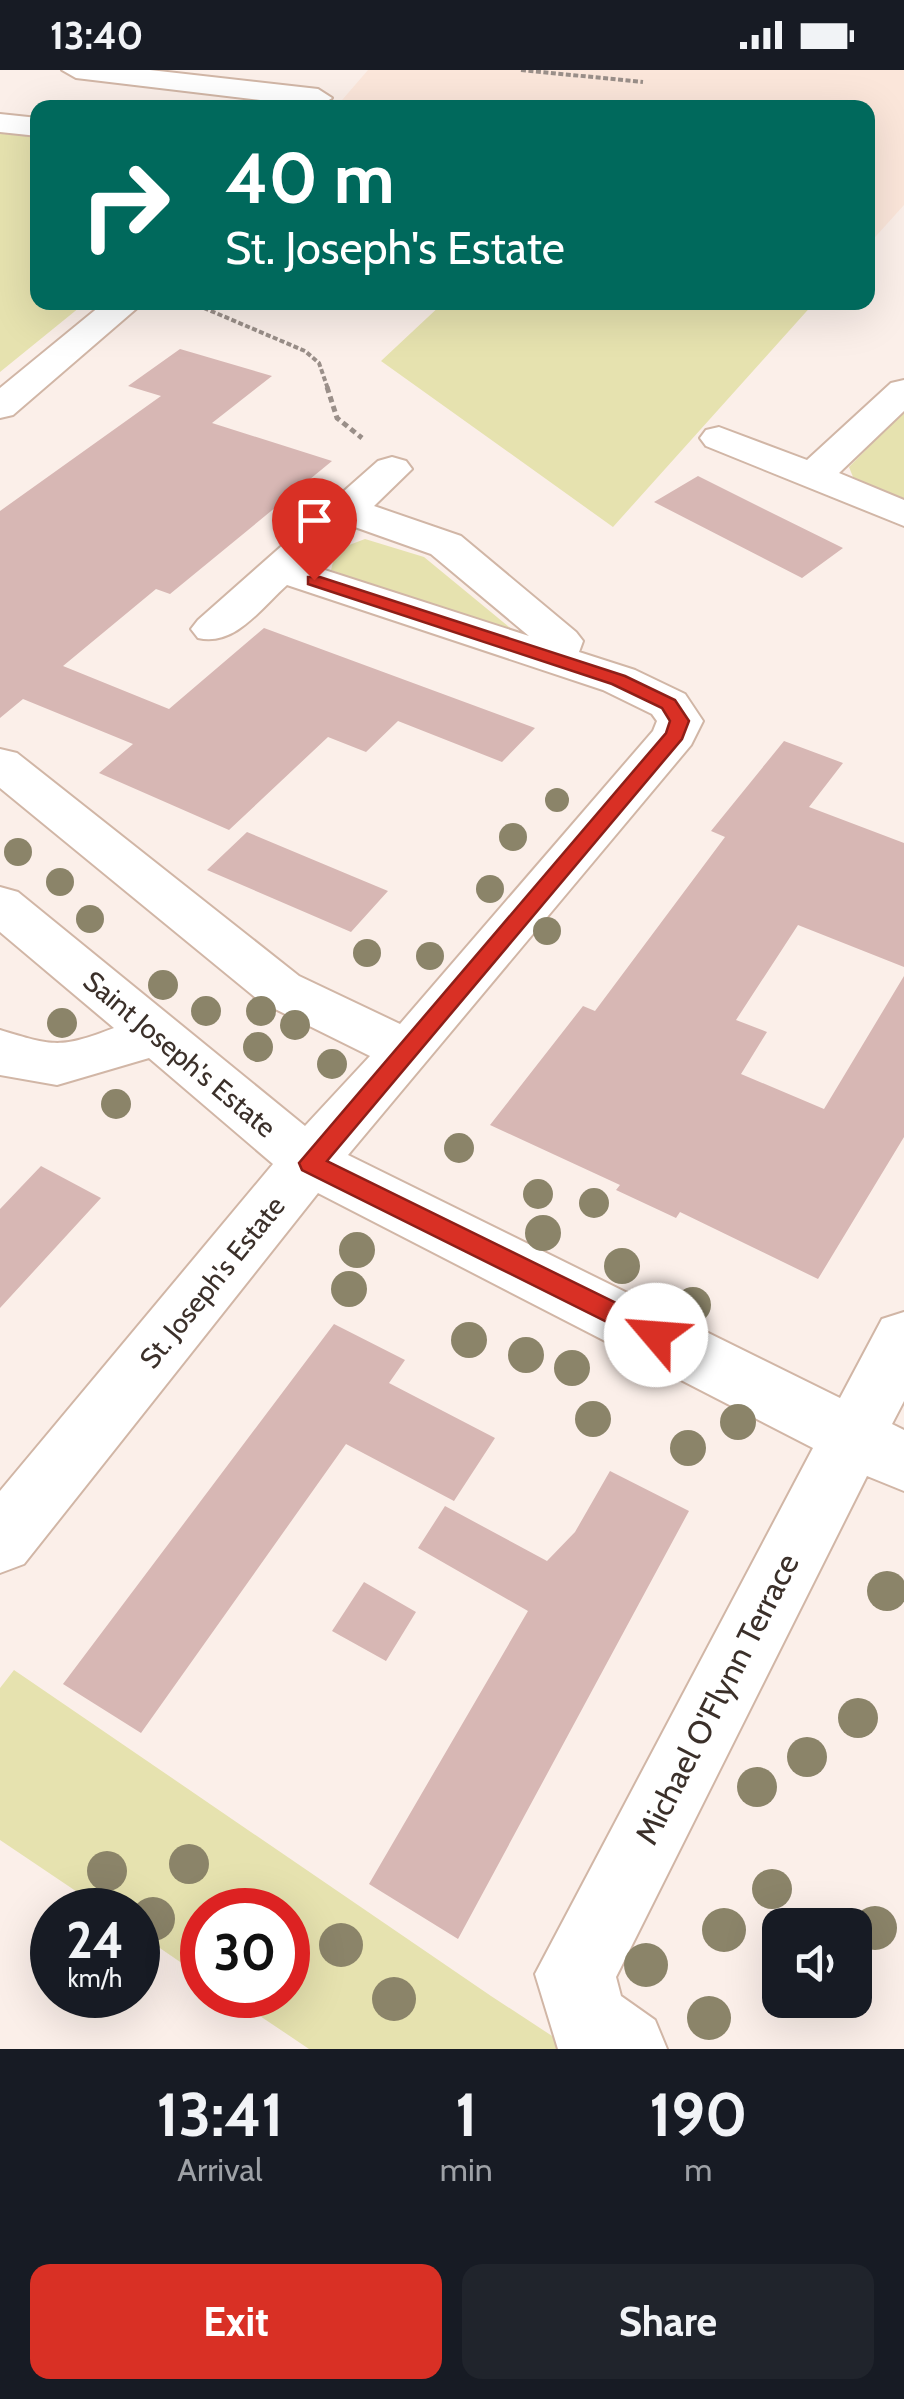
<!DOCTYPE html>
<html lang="en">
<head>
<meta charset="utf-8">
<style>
	:root { --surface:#171b24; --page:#20242c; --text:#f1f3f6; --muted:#9ea1a6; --accent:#d93025 }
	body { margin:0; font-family:Cabin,sans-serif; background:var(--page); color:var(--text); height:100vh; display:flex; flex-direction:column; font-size:38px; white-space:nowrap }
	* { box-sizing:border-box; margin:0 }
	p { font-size:32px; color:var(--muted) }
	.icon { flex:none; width:55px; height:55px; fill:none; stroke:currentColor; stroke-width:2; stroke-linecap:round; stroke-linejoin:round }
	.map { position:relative; height:1979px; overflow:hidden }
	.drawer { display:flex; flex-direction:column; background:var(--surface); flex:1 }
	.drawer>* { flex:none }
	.banner { position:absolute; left:30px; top:30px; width:845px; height:210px; border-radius:20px; box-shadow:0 10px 40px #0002; background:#00695c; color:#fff; overflow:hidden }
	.buttons { position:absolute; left:762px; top:1838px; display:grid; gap:20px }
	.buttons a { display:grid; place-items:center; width:110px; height:110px; border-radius:20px; background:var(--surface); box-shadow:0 10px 40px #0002; font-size:50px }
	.speed { position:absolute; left:30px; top:1818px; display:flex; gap:20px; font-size:50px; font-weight:700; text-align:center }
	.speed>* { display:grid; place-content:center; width:130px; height:130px; border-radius:50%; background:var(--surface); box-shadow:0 10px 40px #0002; line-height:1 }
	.speed small { font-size:25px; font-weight:400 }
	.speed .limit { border:15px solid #d22; background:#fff; color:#111 }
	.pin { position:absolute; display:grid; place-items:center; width:85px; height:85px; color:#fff; margin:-102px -42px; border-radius:50% 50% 50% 0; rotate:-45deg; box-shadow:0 0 10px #0007 }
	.pin .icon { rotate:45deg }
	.me { position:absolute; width:110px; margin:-55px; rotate:297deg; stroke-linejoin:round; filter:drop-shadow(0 0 8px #0008) }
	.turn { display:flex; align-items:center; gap:35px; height:210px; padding:0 30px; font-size:45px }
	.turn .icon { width:130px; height:130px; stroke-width:2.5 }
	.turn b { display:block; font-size:70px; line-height:85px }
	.eta { display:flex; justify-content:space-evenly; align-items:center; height:170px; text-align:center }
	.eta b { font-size:60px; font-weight:800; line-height:70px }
	.cta { display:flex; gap:20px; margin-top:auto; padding:20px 30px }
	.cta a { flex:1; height:115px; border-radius:20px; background:var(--accent); color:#fff; font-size:40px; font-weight:800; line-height:115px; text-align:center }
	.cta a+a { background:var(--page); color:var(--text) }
	.status { display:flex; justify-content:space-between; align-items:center; height:70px; padding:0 50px; background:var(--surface); direction:ltr }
	.status svg { height:28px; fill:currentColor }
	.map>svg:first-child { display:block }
	.built { fill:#fbe6da }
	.green { fill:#e6e2af }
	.building { fill:#d7b7b4 }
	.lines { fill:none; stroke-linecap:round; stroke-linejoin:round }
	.minor-casing { stroke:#d1b6a6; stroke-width:4 }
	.path-far1 { stroke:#9a8f89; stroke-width:4; stroke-dasharray:5 2.5; stroke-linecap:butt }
	.path { stroke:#9a8f89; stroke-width:5; stroke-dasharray:6 4; stroke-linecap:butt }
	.minor { fill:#fff; fill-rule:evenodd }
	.tree { fill:#8b8469 }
	.route { fill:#d93025; stroke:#8d1f18; stroke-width:2.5 }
	.labels { text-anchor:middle; stroke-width:10; stroke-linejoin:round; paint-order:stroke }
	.street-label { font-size:28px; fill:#3b302a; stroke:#fff }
	.near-street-label { font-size:32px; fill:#3b302a; stroke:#fff }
</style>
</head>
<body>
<div class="status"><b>13:40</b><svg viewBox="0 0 49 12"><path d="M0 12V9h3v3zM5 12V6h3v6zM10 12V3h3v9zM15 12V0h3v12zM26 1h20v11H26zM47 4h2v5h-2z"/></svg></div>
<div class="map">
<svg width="904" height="1979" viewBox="0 0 904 1979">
	<rect width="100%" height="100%" fill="#fbefe9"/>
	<path class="built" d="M368,0H904V135L868,175V38L336,37Z"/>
	<path class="green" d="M0,63L37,67L38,232L85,233L0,302Z
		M443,233V232L814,233L613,457L381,291Z
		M904,341V433L855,412L849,397Z
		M365,469L424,487L514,561L499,564L331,500L336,480Z
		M14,1600L491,1926L572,1979H309L229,1925H288V1840H202V1907L138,1863V1840H104L0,1770V1618Z"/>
	<path class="building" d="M180,279L272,306L212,353L332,391L170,524L156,519L63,596L169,639L264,558L535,658L502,692L398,651L366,682L328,667L229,760L99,703L133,674L23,629L0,648V441L161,326L128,316Z
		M698,406L766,440L843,478L802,508L654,432Z
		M784,671L843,693L809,737L904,773V897L798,855L736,950L767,962L741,1004L824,1039L904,906V1067L818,1209L680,1142L676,1148L616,1120L620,1115L490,1055L583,936L595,941L725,767L711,761Z
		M247,762L352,806L388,821L351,862L207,800Z
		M41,1096L101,1128L0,1238V1139Z
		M334,1254L405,1290L389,1313L495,1368L454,1431L346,1374L141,1663L63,1614Z
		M610,1401L689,1441L458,1869L369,1814L528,1541L418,1478L445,1436L547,1491L575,1462Z
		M364,1512L416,1542L386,1591L332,1561Z"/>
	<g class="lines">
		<defs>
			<path id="minor" d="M62,0H150L318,19L332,28L318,37L76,8Z
				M0,44L38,48V66L0,62Z
				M105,232H144L13,345L0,348V318Z
				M904,310V341L839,403L904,430V456L706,376L700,368L706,360L719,357L807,390L891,313Z
				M392,387L406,391L412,399L374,436L461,466L576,562L583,571L579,582L635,600L685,624L703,651L691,675L348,1085L840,1328L882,1249L904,1242V1331L892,1354L904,1360V1421L867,1406L616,1907L621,1926L655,1950L667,1979H558L535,1904L813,1378L318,1123L24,1494L0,1503V1421L273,1094L149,988L57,1015L0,1005V960C53,976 60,979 114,958L0,862V817L18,822L305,1056L370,986L261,932L0,718V679L17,683L299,906L400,954L653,661L657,651L652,644L603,620L287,515C261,538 235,577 198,568L191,559L198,550L378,391ZM352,456L431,484L529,566L309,495Z"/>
		</defs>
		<use href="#minor" class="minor-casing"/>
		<path class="path-far1" d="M521,0L643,12
			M190,232L305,281L319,293L328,319"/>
		<path class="path" d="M327,317L337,348L362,368"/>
		<use href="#minor" class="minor"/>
	</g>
	<g class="tree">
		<circle cx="557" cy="730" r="12"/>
		<circle cx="513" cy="767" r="14"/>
		<circle cx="18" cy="782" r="14"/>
		<circle cx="60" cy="812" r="14"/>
		<circle cx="490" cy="819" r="14"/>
		<circle cx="90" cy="849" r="14"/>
		<circle cx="547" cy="861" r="14"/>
		<circle cx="367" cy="883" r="14"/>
		<circle cx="430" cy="886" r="14"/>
		<circle cx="163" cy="915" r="15"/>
		<circle cx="206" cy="941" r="15"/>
		<circle cx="261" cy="941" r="15"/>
		<circle cx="62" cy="953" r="15"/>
		<circle cx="295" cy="955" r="15"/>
		<circle cx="258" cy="977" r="15"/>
		<circle cx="332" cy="994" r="15"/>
		<circle cx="116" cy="1034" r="15"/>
		<circle cx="459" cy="1078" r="15"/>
		<circle cx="538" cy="1124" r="15"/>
		<circle cx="594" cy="1133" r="15"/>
		<circle cx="543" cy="1163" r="18"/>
		<circle cx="357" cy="1180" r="18"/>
		<circle cx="622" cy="1196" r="18"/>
		<circle cx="349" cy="1219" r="18"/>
		<circle cx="693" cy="1235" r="18"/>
		<circle cx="469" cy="1270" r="18"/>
		<circle cx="526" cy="1285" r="18"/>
		<circle cx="572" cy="1298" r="18"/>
		<circle cx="593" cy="1349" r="18"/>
		<circle cx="738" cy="1352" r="18"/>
		<circle cx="688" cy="1378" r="18"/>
		<circle cx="887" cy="1521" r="20"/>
		<circle cx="858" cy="1648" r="20"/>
		<circle cx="807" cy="1687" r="20"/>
		<circle cx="757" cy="1717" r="20"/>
		<circle cx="189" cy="1794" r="20"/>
		<circle cx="107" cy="1801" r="20"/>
		<circle cx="772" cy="1819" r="20"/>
		<circle cx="153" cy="1849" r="22"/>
		<circle cx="875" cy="1858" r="22"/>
		<circle cx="724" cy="1860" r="22"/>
		<circle cx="341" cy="1875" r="22"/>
		<circle cx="646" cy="1895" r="22"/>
		<circle cx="394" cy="1929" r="22"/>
		<circle cx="709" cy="1948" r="22"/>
	</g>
	<path class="route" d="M308,507H320L625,606L675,630L689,651L682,669L327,1091L665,1257L669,1265L665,1272H647L302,1100L299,1093L666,663L670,651L662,638L612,614L308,514Z"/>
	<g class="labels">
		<g class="street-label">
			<text transform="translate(180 984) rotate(40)" y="10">Saint Joseph's Estate</text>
			<text transform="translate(212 1212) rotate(-51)" y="10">St. Joseph's Estate</text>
		</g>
		<g class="near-street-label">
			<text transform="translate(717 1629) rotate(-63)" y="11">Michael O'Flynn Terrace</text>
		</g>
	</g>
</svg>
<div class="buttons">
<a><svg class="icon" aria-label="sound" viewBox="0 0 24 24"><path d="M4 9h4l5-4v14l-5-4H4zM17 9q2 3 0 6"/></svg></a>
</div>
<div class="speed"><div>24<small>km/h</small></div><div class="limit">30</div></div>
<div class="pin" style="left:314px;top:510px;background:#d93025"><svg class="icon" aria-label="arrive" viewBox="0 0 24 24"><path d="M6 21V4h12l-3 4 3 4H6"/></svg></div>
<svg class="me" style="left:656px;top:1265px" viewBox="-20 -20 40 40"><circle r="19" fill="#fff"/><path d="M0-13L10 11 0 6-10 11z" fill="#d93025"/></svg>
<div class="banner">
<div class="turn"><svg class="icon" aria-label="right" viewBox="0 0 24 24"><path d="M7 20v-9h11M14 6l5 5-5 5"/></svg><div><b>40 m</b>St. Joseph's Estate</div></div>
</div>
</div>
<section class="drawer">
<div class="eta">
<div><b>13:41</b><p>Arrival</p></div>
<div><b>1</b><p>min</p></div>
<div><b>190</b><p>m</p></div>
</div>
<div class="cta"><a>Exit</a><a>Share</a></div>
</section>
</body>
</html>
